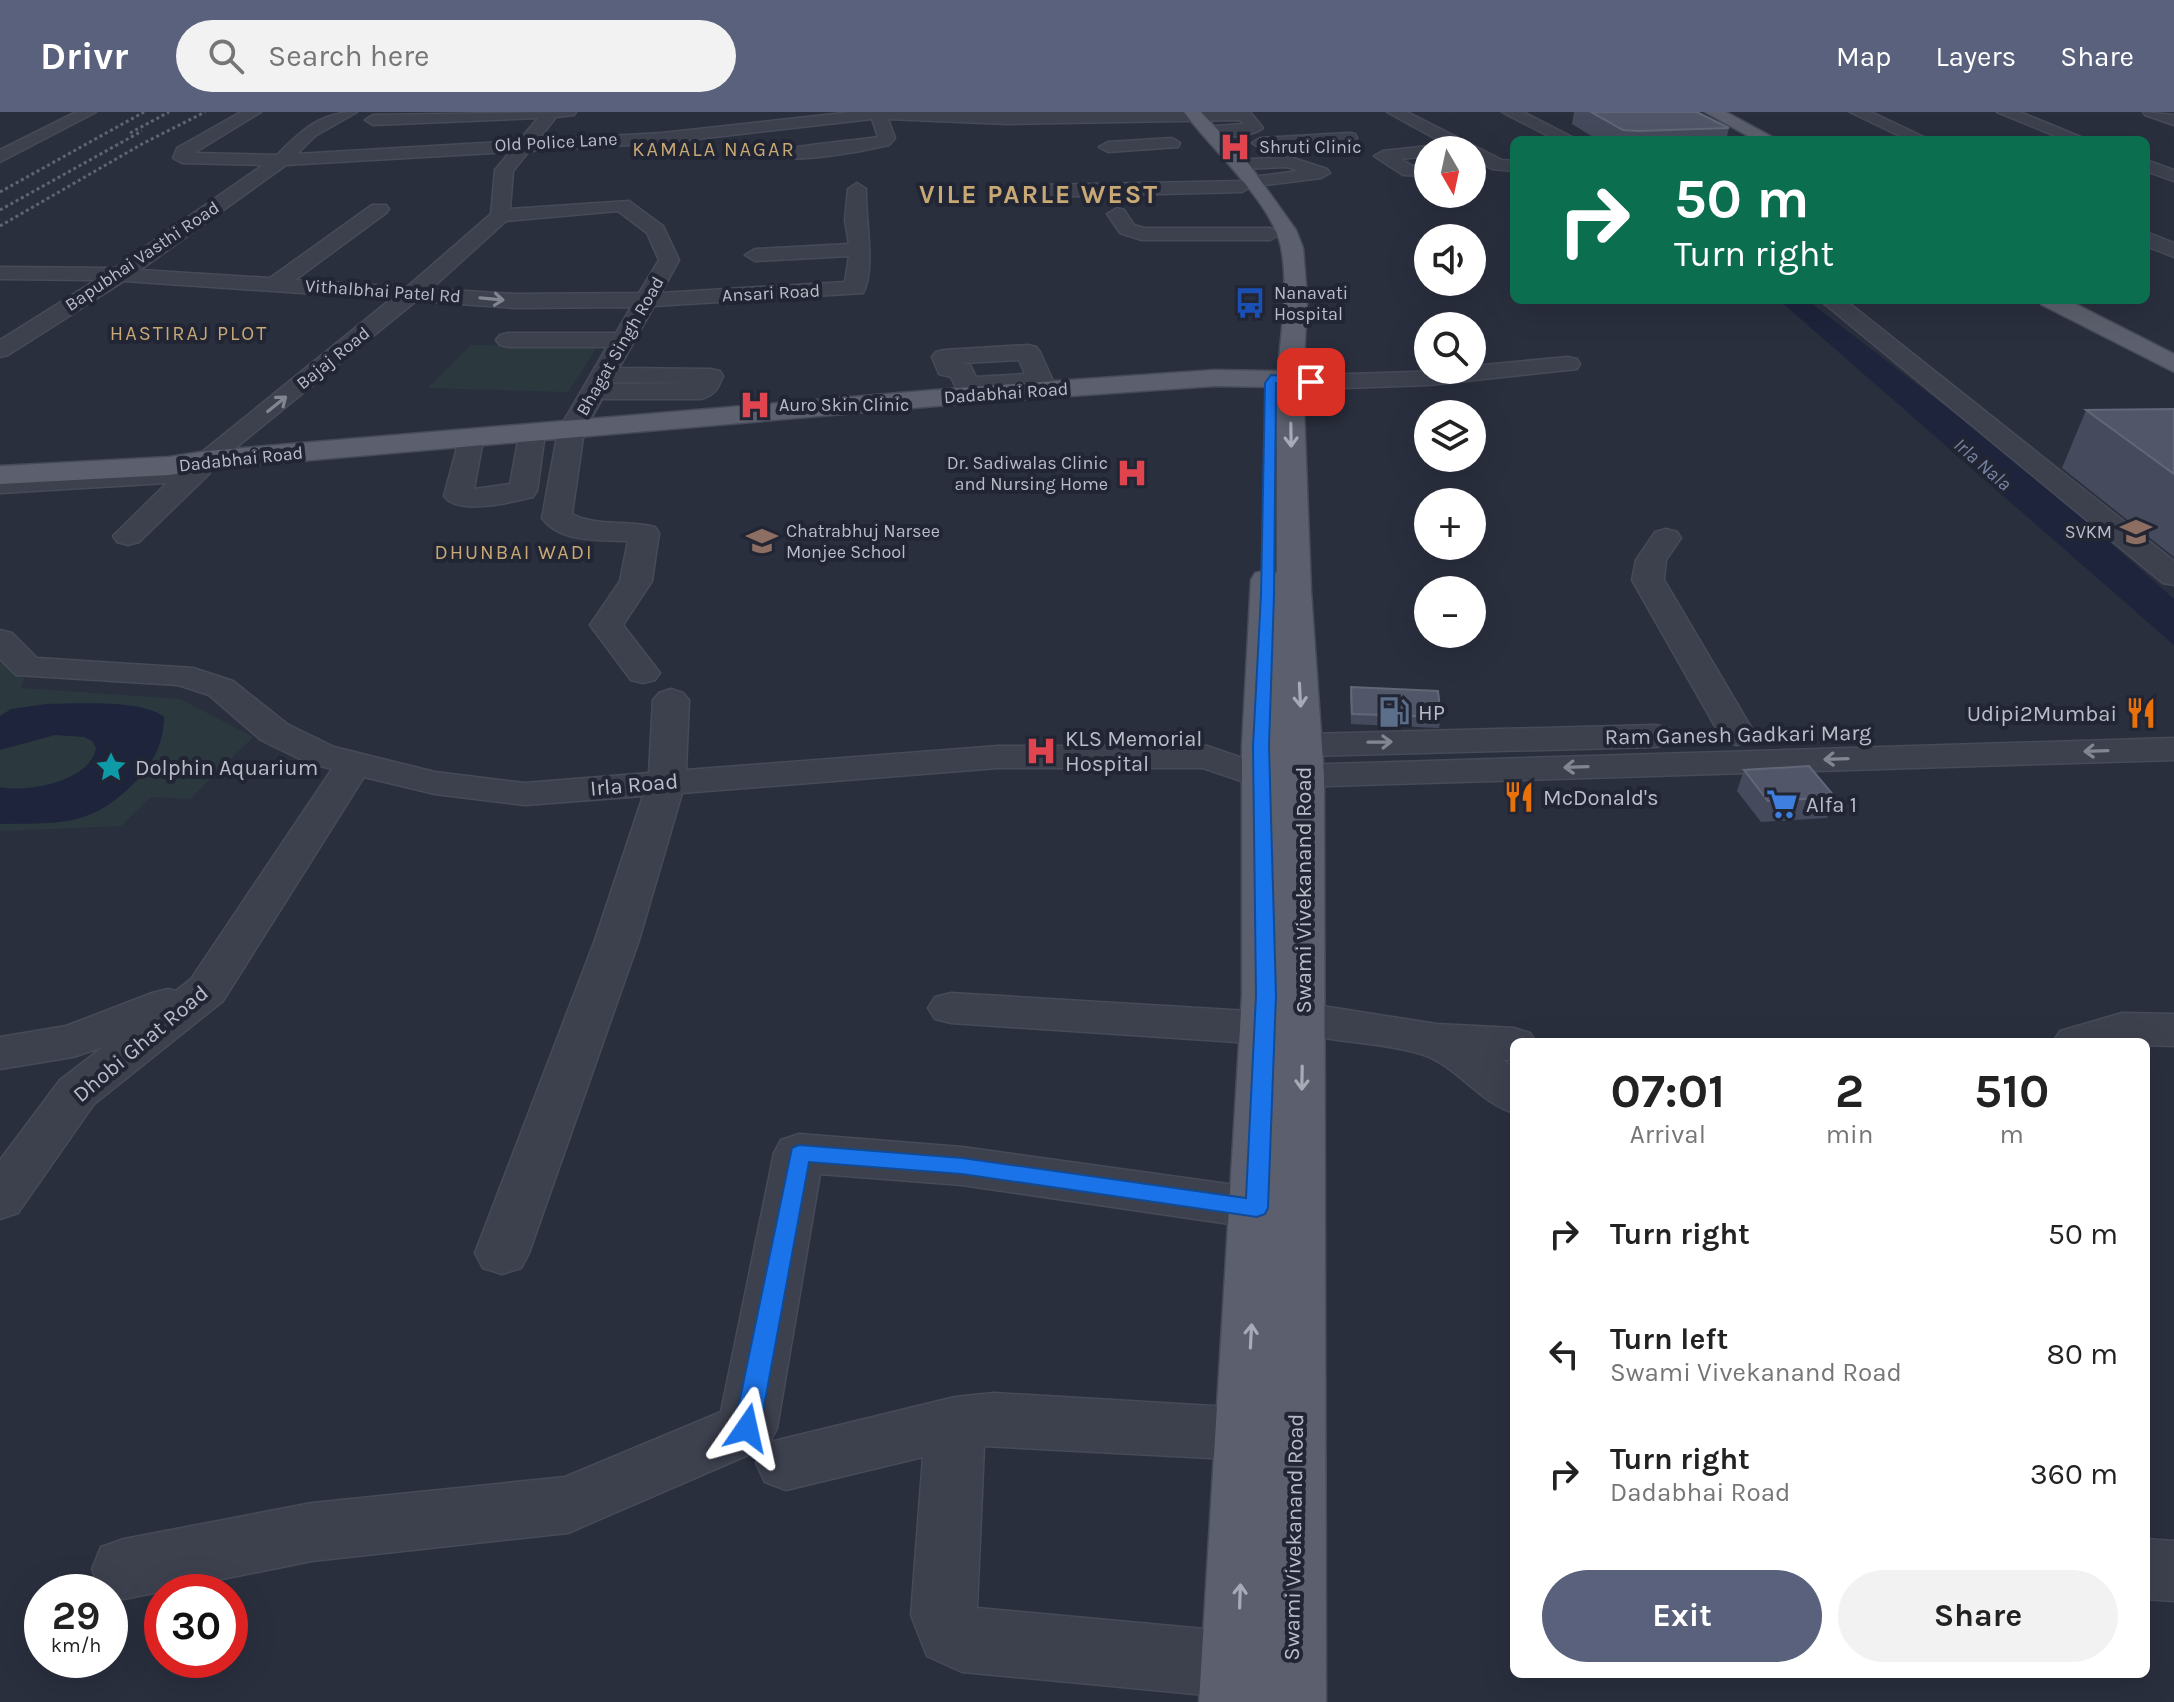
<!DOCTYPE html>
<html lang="en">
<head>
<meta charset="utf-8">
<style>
	:root { --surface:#fff; --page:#f2f2f2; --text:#222; --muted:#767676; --accent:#59617c }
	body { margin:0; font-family:Karla,sans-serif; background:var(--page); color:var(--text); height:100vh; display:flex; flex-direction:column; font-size:30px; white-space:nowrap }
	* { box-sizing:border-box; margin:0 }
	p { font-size:26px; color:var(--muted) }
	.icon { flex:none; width:44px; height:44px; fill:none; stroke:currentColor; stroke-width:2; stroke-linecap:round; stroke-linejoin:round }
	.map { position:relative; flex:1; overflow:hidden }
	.panel { position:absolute; left:1510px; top:926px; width:640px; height:640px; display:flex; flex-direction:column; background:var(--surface); border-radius:12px; box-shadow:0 8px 32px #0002 }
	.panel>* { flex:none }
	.guide { position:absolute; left:1510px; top:24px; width:640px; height:168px; border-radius:12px; box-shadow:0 8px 32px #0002; background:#0b6e4f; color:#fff; overflow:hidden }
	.needle { width:52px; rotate:171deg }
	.buttons { position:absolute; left:1414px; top:24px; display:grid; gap:16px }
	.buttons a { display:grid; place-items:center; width:72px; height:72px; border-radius:50%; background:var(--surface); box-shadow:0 8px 32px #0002; font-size:40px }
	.speed { position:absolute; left:24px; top:1462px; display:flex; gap:16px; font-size:40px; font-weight:700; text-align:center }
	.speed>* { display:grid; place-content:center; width:104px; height:104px; border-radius:50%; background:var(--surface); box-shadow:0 8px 32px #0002; line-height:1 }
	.speed small { font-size:20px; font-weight:400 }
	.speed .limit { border:12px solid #d22; background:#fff; color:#111 }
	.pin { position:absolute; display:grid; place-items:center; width:68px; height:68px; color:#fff; margin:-34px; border-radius:16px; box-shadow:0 4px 12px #0006 }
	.me { position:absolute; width:88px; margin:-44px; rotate:11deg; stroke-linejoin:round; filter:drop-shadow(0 0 6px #0008) }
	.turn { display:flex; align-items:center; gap:28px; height:168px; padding:0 32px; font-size:36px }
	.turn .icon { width:104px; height:104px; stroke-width:2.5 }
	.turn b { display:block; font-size:56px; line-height:68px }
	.eta { display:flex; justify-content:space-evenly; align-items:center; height:136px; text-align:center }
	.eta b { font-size:48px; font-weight:700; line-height:56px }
	.cta { display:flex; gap:16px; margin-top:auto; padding:16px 32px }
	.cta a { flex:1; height:92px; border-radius:48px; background:var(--accent); color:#fff; font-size:32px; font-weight:700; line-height:92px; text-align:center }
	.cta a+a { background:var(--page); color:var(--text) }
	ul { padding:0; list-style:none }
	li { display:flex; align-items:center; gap:24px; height:120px; padding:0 32px }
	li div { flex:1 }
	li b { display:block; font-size:30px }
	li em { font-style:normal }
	header { display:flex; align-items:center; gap:48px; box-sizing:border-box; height:112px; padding:0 40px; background:var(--accent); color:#fff }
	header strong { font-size:38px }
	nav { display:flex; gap:44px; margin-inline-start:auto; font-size:28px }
	.search { width:560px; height:72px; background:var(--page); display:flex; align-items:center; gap:20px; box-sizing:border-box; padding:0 28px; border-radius:44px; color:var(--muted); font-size:30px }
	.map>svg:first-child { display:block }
	.green { fill:#2b393f }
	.water { fill:#1d243b }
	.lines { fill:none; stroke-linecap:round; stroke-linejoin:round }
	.minor-casing { stroke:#474a58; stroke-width:3 }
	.major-casing { stroke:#474a58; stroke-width:3 }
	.minor { fill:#3d414e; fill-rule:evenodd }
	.major { fill:#5c606e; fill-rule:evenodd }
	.rail { stroke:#606575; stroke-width:3; stroke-dasharray:3 3; stroke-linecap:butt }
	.wall { fill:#454b5c }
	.building { fill:#515768; stroke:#626777; stroke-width:2 }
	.oneway { stroke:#828592 }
	.oneway2 { stroke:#a7aab7 }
	.route { fill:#1a73e8; stroke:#114b97; stroke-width:2 }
	.labels { text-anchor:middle; stroke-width:8; stroke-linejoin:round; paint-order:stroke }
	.far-street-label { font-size:18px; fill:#babdc9; stroke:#222634 }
	.far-poi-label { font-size:18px; fill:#babdc9; stroke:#222634; text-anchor:start }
	.far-neighbourhood-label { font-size:20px; letter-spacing:2px; fill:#c8a875; stroke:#222634 }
	.far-water-label { font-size:20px; font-style:italic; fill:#7883a3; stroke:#222634 }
	.poi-label { font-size:22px; fill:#babdc9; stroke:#222634; text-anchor:start }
	.street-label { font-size:22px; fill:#babdc9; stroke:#222634 }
	.far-district-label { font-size:26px; font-weight:bold; letter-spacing:2px; fill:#c8a875; stroke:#222634 }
</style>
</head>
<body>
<header>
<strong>Drivr</strong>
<div class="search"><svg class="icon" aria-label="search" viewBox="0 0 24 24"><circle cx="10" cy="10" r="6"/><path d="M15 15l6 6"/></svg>Search here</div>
<nav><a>Map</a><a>Layers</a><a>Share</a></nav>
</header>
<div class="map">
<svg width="2174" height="1590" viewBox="0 0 2174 1590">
	<rect width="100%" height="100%" fill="#2a2f3e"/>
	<path class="green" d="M471,233L597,235L568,280L427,276Z
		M0,546L24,566L21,576L180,587L253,625L190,687L151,685L121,714L0,719Z"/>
	<path class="water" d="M1779,188H1807L2022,353L2174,487V533Z
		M46,592C76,592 141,587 164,605C164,628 155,648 139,666C93,715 64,711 0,712V675C28,681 91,669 96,636L92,629L84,625L55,623L0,638V604L11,597Z"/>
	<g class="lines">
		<defs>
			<path id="minor" d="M76,0H96L0,50V38Z
				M241,0H261L194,41L277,43C302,18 320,0 357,0L315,24L297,42L519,29L538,6L373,13L365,8L373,3L576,0L574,3L556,5L538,28L662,21L852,0H1250L1263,16C1252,25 1213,28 1202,19L1204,15L1243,12L1240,8L1008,12L888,7L895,26L889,33C868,38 786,55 771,41C778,35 861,28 878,25L872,7L662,31L529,39L513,59L510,97L629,89L663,114L679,148L661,181L845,170L849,144L755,149L745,143L755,137L849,132L845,108L848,77L857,71L866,77C865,105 876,159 863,181L654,194L619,256L711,257L720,259L723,264C718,277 715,283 701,287H602L584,319L572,402C598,415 627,408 655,415L659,421L652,469L623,513L660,561L655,568L643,571L631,568L590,513L620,469L628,429C600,428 560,431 542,406L558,319L607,235H508L500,233L496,228L500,223L508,221H616L631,195L516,196L416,189L212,355L209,362L139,430L128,433L117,430L113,424L167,371L0,381V365L186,353L391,187L124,169L8,243L0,245V228L96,168L0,167V155L115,156L263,53L182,51L173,46L177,36ZM510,40L495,58L491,102L407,175L295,168L386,101L389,97L386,93H372L270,166L140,158L286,53ZM618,99L647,121L659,148L639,181L516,182L431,177L506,109ZM611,270L695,271L610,272Z
				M1387,0H1407L1502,48L1514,49V59L1492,57L1472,46V38H1456Z
				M1502,0H1523L1578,28H1556Z
				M1850,0H1871L1930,28H1908Z
				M1997,0H2020L2088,28H2065Z
				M2143,0L2174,3V13L2145,3Z
				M1349,21L1355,22L1357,26L1355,30L1260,36L1252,31L1260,26Z
				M1172,26L1180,31L1178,35L1108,40L1099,35L1108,30Z
				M1428,34L1436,38H1428V44L1401,47L1413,54H1428V64L1403,63L1374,44L1383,39Z
				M1290,45L1327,57L1330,61L1321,66L1250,75L1242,80L1041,85L1032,79L1041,73L1244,69L1252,65L1298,59L1288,55L1239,57L1233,56L1230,52L1233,48Z
				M2146,48L2174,58V69L2146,59Z
				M1117,96L1124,98L1134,113L1144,116H1270L1280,122L1270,128H1142L1120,121L1107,102Z
				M2146,120L2174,131V145L2146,134Z
				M1820,188H1845L2174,449V473L2163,471Z
				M1028,233L1036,235L1040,240L1057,278L1053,283H1035L1031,276L982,279L980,288H962L951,265L939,262L932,245L936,240L944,238ZM1019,248L1025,262L976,265L970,253L963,251Z
				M1568,245L1577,247L1580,252L1577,257L1429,273L1290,278L1281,276L1278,271L1281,266L1290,264L1472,258V254Z
				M531,321L540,323L544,329L537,379L533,385C512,390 457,404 444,384L459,328H479L482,334L474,377L510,372L518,329L522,323Z
				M1666,417L1677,420L1681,426L1666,448L1664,468L1755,622L1750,630L1737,633L1724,630L1632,468L1636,448L1655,420Z
				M0,518L12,521L37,546L193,556L233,569L287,612L334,635L435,660L525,671L649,661L653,588L659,581L671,577L683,581L689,588L686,658L998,634H1207L1266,654L2174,626V648L1262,676L1203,656H998L682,681L639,828L529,1141L521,1156L502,1162L483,1156L475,1141L595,828L643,684L525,693L435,682L364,665L223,889L94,992L18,1101L0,1107V1048L60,968L103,935L73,945L0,957V925L66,914L152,881L168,877L176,879L191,867L332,657L308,651L261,628L209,583L178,573L16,563L0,547Z
				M1656,613L1669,616L1674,624L1669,632L1656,635L1267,645L1254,642L1249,634L1254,626L1267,623Z
				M951,881L1265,900L1281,905L1287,896L1303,891L1437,912L1514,916L1530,921L1536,930H1514V948H1503L1514,956V1001C1479,991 1457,953 1421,942C1378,929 1330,931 1287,918L1281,927L1265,932L951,911L935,907L928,896L935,885Z
				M2122,901L2174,902V934L2146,933V930H2053L2060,919Z
				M799,1022L962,1035L1257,1076L1275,1082L1283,1096L1275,1110L1257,1116L962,1073L820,1062L777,1316L770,1330L955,1285L994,1281L1247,1296L1268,1303L1277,1322L1268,1341L1247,1348L984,1334L977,1496L1237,1520L1261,1529L1270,1553L1261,1577L1237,1586L962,1560L927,1544L911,1503L923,1345L786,1378L765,1370L756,1351L762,1337L568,1421L312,1449L124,1487L101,1479L92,1457L101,1435L124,1427L312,1391L565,1365L721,1300L774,1041L781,1028Z
				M2146,1427L2174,1429V1489L2146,1487Z"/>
			<path id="major" d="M1184,0H1201L1246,48L1296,118L1303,136L1307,186L1303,271L1311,479L1324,664L1326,1590H1199L1242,883V634L1251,468L1255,461L1267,458L1277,461V275L1215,274L971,291L207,357L169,363L0,372V354L169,345L207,339L971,275L1215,258L1278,259C1281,219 1289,175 1281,135C1272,90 1211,37 1184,0Z
				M1705,0H1726L1778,28H1755Z
				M2038,188H2068L2174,242V260L2042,193Z"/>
		</defs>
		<use href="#minor" class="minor-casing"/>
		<use href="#major" class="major-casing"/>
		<use href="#minor" class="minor"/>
		<use href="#major" class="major"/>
		<path class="rail" d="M130,21L169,0
			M0,80L144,0
			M0,98L142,19
			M0,114L142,32L205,0"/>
	</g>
	<path class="wall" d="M1574,0H1697L1729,16L1726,28H1598L1572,12Z
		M2174,297V445L2062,356L2086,298Z
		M1351,575L1441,605L1439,616L1351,612L1350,584Z
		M1744,658L1835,685L1827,706L1761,710L1737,679Z"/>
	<path class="building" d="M1591,0H1697L1729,16L1638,19L1623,18Z
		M2174,297V362L2086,298Z
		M1351,575L1438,579L1441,605L1352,602Z
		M1809,654L1835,685L1768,689L1744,658Z"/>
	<defs><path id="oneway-shaft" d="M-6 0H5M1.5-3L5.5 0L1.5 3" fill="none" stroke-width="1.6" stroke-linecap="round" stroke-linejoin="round" transform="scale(2)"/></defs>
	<g class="oneway">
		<use href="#oneway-shaft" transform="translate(492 187) rotate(5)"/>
		<use href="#oneway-shaft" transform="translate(277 292) rotate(-39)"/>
		<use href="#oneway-shaft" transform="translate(1380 630) rotate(-1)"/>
		<use href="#oneway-shaft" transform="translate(2096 639) rotate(178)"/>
		<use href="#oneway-shaft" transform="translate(1836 647) rotate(178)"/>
		<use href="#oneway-shaft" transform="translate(1576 655) rotate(178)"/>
	</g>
	<g class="oneway2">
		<use href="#oneway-shaft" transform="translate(1291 323) rotate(89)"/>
		<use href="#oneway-shaft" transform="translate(1300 583) rotate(87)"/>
		<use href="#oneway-shaft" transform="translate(1302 966) rotate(91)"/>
		<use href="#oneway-shaft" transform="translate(1251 1224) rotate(-87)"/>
		<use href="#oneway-shaft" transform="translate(1240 1484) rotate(-88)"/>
	</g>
	<path class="route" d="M1271,263L1311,266L1317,270L1311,273L1276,271L1274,483L1269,634L1276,883L1268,1096L1265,1102L1257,1105L962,1062L809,1050L760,1316L756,1324L747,1327L738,1324L734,1316L792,1036L799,1033L962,1046L1246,1086L1256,883L1253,634L1261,483L1265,271Z"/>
	<defs>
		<symbol id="hospital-bare" viewBox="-9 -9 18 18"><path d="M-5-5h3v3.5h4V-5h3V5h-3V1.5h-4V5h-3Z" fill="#e0444e" stroke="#222634" stroke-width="2.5" paint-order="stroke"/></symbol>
		<symbol id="bus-bare" viewBox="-9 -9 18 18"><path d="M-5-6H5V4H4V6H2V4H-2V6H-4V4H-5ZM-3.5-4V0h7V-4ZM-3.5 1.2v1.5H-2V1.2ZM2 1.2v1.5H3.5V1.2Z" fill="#1a4fb4" stroke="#222634" stroke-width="2.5" paint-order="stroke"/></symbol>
		<symbol id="university-bare" viewBox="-9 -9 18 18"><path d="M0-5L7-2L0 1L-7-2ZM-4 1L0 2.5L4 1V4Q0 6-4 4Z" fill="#8d6e63" stroke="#222634" stroke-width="2.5" paint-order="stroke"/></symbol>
		<symbol id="school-bare" viewBox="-9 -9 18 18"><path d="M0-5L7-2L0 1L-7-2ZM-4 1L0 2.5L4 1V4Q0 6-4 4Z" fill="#8d6e63" stroke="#222634" stroke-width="2.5" paint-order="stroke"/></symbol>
		<symbol id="fuel-bare" viewBox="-9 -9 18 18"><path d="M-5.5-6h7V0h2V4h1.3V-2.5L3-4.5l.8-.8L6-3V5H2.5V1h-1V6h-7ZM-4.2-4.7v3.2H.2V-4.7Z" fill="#5c6f8a" stroke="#222634" stroke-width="2.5" paint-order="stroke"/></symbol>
		<symbol id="restaurant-bare" viewBox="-9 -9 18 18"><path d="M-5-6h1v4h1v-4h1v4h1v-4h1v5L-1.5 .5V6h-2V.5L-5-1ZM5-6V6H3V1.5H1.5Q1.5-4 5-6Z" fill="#e8710a" stroke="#222634" stroke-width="2.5" paint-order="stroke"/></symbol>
		<symbol id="sight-bare" viewBox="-9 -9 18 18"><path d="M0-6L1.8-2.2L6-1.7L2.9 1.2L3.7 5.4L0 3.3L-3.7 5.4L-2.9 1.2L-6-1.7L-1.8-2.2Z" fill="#0f9aa8" stroke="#222634" stroke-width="2.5" paint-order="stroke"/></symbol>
		<symbol id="supermarket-bare" viewBox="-9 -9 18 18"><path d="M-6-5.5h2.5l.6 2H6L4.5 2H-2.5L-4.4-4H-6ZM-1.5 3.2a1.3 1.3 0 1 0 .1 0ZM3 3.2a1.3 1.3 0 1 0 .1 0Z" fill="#3f7fe0" stroke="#222634" stroke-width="2.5" paint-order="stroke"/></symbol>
	</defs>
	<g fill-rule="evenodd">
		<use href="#hospital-bare" x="1213" y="13" width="44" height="44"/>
		<use href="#bus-bare" x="1228" y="169" width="44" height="44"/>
		<use href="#hospital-bare" x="733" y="271" width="44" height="44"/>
		<use href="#hospital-bare" x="1110" y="339" width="44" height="44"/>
		<use href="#university-bare" x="2114" y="398" width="44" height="44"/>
		<use href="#school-bare" x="740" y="407" width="44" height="44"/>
		<use href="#fuel-bare" x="1372" y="578" width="44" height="44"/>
		<use href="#restaurant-bare" x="2119" y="579" width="44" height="44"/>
		<use href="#hospital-bare" x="1019" y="617" width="44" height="44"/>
		<use href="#sight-bare" x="89" y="633" width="44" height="44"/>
		<use href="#restaurant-bare" x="1497" y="663" width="44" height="44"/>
		<use href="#supermarket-bare" x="1760" y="670" width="44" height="44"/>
	</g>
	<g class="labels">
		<g class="far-street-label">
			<text transform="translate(556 30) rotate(-3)" y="6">Old Police Lane</text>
			<text transform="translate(142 144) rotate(-34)" y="6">Bapubhai Vasthi Road</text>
			<text transform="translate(383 179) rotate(4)" y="6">Vithalbhai Patel Rd</text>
			<text transform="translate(771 181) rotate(-3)" y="6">Ansari Road</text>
			<text transform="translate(620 234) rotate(-60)" y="6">Bhagat Singh Road</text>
			<text transform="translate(333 246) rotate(-39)" y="6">Bajaj Road</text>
			<text transform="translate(1006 281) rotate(-4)" y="6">Dadabhai Road</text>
			<text transform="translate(241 347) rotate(-6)" y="6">Dadabhai Road</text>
		</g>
		<g class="far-poi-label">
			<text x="1259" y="41">Shruti Clinic</text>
			<text x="1274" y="187">Nanavati<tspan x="1274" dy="21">Hospital</tspan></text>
			<text x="779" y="299">Auro Skin Clinic</text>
			<text x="1108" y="357" text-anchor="end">Dr. Sadiwalas Clinic<tspan x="1108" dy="21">and Nursing Home</tspan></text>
			<text x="786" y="425">Chatrabhuj Narsee<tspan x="786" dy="21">Monjee School</tspan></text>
			<text x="2112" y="426" text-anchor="end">SVKM</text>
		</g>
		<g class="far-neighbourhood-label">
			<text x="714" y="44">KAMALA NAGAR</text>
			<text x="189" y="228">HASTIRAJ PLOT</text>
			<text x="514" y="447">DHUNBAI WADI</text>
		</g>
		<g class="far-water-label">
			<text transform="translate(1983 352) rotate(41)" y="7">Irla Nala</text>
		</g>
		<g class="poi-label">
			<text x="1418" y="608">HP</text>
			<text x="2117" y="609" text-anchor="end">Udipi2Mumbai</text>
			<text x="1065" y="634">KLS Memorial<tspan x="1065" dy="25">Hospital</tspan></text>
			<text x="135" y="663">Dolphin Aquarium</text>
			<text x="1543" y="693">McDonald's</text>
			<text x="1806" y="700">Alfa 1</text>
		</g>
		<g class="street-label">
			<text transform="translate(1738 622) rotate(-1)" y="8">Ram Ganesh Gadkari Marg</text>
			<text transform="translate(634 672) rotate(-5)" y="8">Irla Road</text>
			<text transform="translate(1303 778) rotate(-90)" y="8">Swami Vivekanand Road</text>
			<text transform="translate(140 931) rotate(-40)" y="8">Dhobi Ghat Road</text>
			<text transform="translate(1293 1425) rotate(-89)" y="8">Swami Vivekanand Road</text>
		</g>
		<g class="far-district-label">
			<text x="1039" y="91">VILE PARLE WEST</text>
		</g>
	</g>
</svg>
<div class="buttons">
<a><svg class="needle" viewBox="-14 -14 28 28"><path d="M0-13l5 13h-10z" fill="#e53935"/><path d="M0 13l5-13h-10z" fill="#767676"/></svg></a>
<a><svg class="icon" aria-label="sound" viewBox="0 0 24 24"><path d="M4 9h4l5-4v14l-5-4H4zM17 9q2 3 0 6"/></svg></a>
<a><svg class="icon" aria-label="search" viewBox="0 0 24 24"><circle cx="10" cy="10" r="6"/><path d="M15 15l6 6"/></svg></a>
<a><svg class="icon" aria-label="layers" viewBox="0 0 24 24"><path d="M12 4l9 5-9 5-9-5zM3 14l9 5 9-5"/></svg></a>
<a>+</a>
<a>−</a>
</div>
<div class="speed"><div>29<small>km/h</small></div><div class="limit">30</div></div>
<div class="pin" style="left:1311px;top:270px;background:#d93025"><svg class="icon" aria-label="arrive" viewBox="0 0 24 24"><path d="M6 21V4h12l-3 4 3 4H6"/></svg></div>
<svg class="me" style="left:747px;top:1316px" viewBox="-20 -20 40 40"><path d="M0-17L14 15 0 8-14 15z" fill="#1a73e8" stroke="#fff" stroke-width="4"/></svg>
<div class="guide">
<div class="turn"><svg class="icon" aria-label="right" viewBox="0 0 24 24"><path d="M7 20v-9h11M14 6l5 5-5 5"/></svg><div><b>50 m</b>Turn right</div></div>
</div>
<section class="panel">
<div class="eta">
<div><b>07:01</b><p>Arrival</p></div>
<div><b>2</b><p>min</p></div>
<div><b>510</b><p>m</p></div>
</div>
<ul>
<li><svg class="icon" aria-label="right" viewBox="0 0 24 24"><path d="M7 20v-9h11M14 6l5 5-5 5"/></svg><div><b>Turn right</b></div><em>50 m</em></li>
<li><svg class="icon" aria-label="left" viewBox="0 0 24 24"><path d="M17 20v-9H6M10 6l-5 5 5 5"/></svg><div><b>Turn left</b><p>Swami Vivekanand Road</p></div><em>80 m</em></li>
<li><svg class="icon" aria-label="right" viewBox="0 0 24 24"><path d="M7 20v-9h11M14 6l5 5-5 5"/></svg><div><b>Turn right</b><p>Dadabhai Road</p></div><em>360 m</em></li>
</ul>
<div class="cta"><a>Exit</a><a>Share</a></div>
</section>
</div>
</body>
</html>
